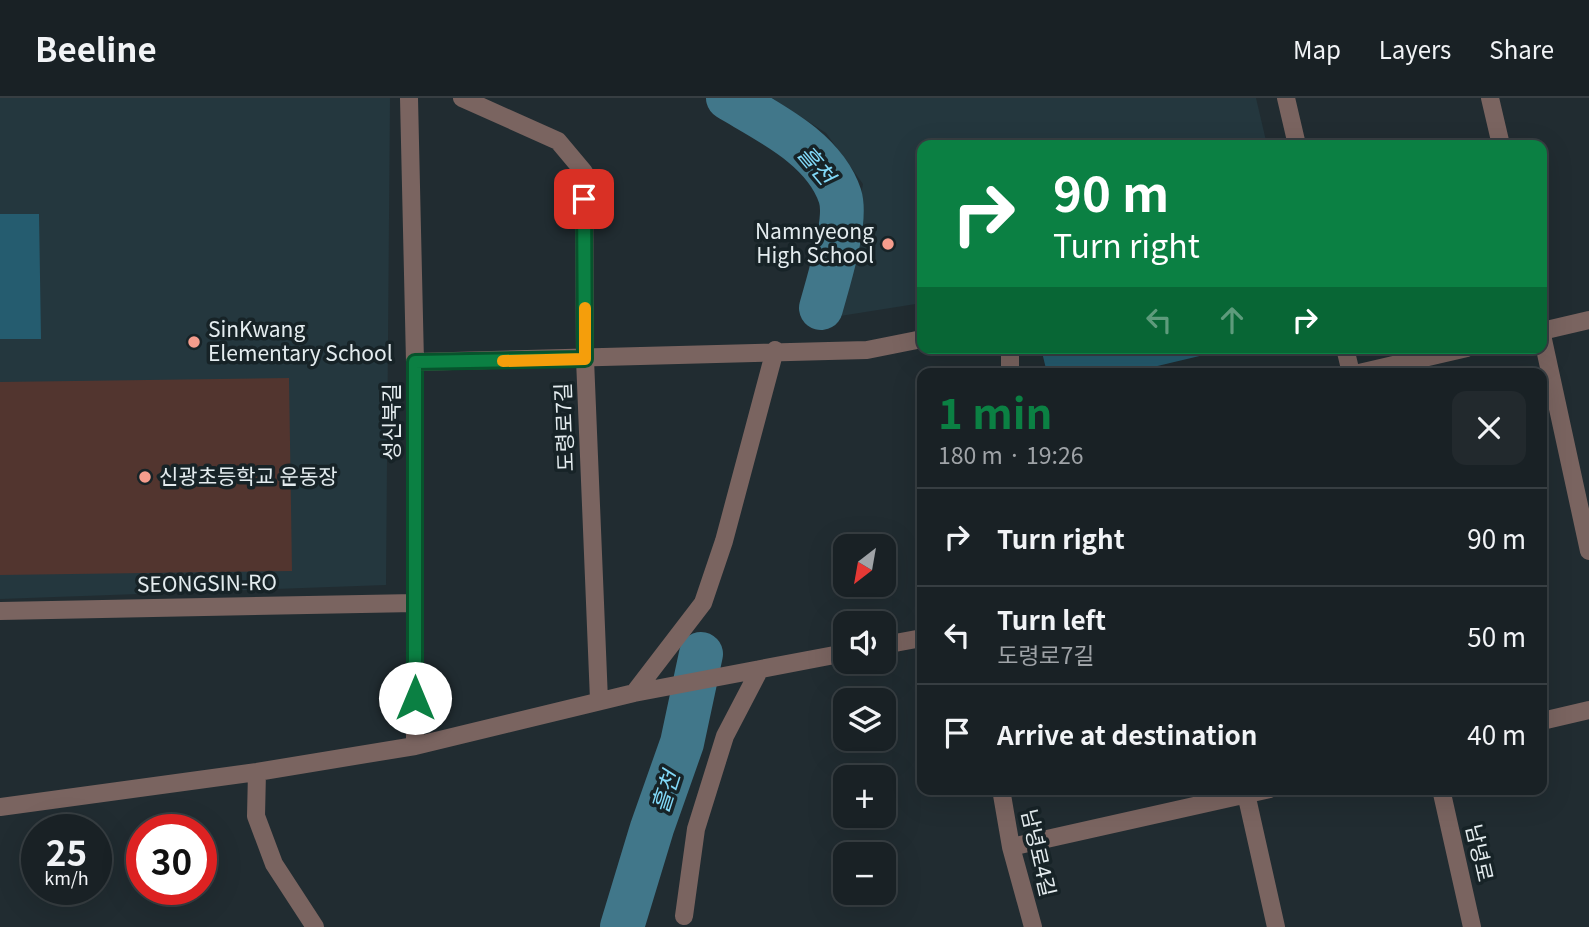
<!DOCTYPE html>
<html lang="en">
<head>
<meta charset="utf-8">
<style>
	:root { --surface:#192125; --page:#22292d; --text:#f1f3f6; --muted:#9fa3a7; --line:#373e42; --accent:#0b8043 }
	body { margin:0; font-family:Georgia,"Noto Sans KR",serif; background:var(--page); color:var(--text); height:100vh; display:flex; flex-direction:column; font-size:26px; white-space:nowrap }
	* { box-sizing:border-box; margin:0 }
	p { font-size:23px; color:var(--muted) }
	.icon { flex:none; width:38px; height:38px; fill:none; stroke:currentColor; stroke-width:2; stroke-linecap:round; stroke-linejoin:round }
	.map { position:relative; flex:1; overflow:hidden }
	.details { position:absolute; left:917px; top:270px; width:630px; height:427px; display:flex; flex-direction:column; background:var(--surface); border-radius:14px; box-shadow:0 7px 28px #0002,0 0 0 2px var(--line) }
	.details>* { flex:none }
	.top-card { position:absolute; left:917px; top:42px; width:630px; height:214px; border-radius:14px; box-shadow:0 7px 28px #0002,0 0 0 2px var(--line); background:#0b8043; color:#fff; overflow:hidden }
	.needle { width:46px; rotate:211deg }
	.fabs { position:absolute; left:833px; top:436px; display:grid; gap:14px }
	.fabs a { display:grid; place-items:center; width:63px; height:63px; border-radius:14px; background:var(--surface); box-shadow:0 7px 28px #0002,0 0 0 2px var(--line); font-size:35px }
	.speed { position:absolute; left:21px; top:716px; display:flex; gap:14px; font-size:35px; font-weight:700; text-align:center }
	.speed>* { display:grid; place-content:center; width:91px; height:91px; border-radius:50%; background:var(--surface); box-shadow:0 7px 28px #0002,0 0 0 2px var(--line); line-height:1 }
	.speed small { font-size:18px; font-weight:400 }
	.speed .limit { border:10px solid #d22; background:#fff; color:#111 }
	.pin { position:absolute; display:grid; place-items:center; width:60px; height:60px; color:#fff; margin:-30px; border-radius:14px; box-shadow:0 4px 10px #0006 }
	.me { position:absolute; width:77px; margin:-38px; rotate:0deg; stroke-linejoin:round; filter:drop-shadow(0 0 5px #0008) }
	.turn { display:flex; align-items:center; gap:24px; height:147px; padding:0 21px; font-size:32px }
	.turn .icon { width:91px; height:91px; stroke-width:2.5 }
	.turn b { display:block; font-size:49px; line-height:60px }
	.lanes { display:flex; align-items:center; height:66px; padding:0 21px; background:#0003; justify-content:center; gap:35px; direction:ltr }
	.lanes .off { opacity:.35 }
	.round { display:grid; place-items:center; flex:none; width:74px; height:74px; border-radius:14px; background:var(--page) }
	.headline { display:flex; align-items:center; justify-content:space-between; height:119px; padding:0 21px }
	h1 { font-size:42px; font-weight:700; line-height:52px; color:var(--accent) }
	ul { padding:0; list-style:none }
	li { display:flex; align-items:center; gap:21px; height:98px; padding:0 21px; border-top:2px solid var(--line) }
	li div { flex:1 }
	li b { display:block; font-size:26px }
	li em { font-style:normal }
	header { display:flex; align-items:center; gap:42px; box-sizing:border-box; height:98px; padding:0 35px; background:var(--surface); border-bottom:2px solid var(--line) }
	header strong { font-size:33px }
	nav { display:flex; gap:38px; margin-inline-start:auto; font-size:24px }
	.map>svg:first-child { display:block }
	.built { fill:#24373e }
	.green { fill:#52352f }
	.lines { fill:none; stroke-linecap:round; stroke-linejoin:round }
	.river { stroke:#41778a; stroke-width:44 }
	.building { fill:#255c6f }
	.minor { stroke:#7a6460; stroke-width:18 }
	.route-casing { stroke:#07532c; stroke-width:18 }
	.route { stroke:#0b8043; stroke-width:12 }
	.slow { stroke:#f59e0b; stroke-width:12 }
	.poi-dot { fill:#f59d8d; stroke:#172327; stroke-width:2.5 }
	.labels { text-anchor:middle; stroke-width:7; stroke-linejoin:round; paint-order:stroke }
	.poi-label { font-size:21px; fill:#e4ecef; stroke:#172327; text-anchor:start }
	.street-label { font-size:21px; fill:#e4ecef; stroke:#172327 }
	.water-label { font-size:23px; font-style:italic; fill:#82d9f8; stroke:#172327 }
</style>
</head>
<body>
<header>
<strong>Beeline</strong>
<nav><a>Map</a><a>Layers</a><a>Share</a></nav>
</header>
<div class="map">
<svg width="1589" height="829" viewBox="0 0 1589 829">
	<rect width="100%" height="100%" fill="#212c31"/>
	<path class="built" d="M0,0H390L386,487L0,501Z
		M772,0H1256L1267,47H922V205L840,218L863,86L826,35Z"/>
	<path class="green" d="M289,280L292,473L0,477V284Z"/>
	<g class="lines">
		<path class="river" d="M728,0C768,24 824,50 840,98C848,123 828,184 821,210
			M622,829L652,730L682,645L701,556"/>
	</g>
	<path class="building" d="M0,116H39L41,241H0Z
		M1041,250H1228L1229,251L1128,275H1047Z"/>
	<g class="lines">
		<path class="minor" d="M409,0L415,264V648
			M462,0L558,43L584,74L585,261L599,602
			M1286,0L1297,47
			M1490,0L1501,47
			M1542,233L1589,222
			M1542,237L1589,453
			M1345,250L1351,275
			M415,264L867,252L922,241
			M1010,275V250
			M1359,275L1467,250
			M0,513L415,505
			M884,547L922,540
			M634,595L703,505L724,443L775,252
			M1542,623L1589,612
			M257,674L256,718L274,766L315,829
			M1001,691L1011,749L1033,829
			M1245,691L1276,829
			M1441,691L1472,829
			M0,709L257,674L415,648L634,595L845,555
			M1011,749L1270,691
			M684,818L696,731L725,638L760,571"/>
	</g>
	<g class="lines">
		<defs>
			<path id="route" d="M415,600V264L585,261L584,101"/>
		</defs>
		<use href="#route" class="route-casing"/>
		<use href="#route" class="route"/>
		<path class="slow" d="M503,263L585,261V210"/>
	</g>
	<g class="poi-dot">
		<circle cx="888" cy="146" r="7"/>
		<circle cx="194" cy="244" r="7"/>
		<circle cx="145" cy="379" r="7"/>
	</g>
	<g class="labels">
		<g class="poi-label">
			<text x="874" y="141" text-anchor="end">Namnyeong<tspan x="874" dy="24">High School</tspan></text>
			<text x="208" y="239">SinKwang<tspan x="208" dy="24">Elementary School</tspan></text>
			<text x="159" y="386">신광초등학교 운동장</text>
		</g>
		<g class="street-label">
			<text transform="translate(392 324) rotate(-90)" y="7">성신북길</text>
			<text transform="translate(565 329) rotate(-92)" y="7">도령로7길</text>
			<text transform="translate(207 486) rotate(-1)" y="7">SEONGSIN-RO</text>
			<text transform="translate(1038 755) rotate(77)" y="7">남녕로4길</text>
			<text transform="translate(1479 755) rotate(77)" y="7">남녕로</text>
		</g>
		<g class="water-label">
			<text transform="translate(816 67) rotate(50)" y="8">흘천</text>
			<text transform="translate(666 694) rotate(-72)" y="8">흘천</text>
		</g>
	</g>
</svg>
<div class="fabs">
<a><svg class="needle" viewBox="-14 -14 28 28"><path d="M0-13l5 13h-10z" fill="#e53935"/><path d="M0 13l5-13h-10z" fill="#9fa3a7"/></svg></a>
<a><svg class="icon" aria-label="sound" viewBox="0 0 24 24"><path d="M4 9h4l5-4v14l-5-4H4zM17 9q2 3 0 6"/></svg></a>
<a><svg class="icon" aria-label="layers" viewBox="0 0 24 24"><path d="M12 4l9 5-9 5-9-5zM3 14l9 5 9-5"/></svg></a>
<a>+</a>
<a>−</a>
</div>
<div class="speed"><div>25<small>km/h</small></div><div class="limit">30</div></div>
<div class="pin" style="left:584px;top:101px;background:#d93025"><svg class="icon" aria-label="arrive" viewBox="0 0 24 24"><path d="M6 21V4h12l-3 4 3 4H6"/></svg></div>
<svg class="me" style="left:415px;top:600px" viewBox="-20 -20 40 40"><circle r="19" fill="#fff"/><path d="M0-13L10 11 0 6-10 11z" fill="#0b8043"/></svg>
<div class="top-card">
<div class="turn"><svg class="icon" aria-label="right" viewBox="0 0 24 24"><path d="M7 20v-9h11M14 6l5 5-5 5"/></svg><div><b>90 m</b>Turn right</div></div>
<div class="lanes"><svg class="icon off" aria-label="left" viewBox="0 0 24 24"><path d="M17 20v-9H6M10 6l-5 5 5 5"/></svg><svg class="icon off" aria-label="ahead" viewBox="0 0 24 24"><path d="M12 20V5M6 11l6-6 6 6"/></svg><svg class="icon" aria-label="right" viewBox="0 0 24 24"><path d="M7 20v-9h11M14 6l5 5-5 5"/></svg></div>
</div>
<section class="details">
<div class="headline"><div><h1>1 min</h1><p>180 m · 19:26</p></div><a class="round"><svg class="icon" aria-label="close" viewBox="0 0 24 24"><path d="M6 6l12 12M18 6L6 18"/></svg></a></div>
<ul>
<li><svg class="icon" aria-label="right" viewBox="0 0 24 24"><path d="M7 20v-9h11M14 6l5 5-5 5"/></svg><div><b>Turn right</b></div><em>90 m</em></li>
<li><svg class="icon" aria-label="left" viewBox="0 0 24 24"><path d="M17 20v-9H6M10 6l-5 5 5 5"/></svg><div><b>Turn left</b><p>도령로7길</p></div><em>50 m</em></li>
<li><svg class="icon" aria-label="arrive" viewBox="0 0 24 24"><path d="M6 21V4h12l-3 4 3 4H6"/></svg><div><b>Arrive at destination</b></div><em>40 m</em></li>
</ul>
</section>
</div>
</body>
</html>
